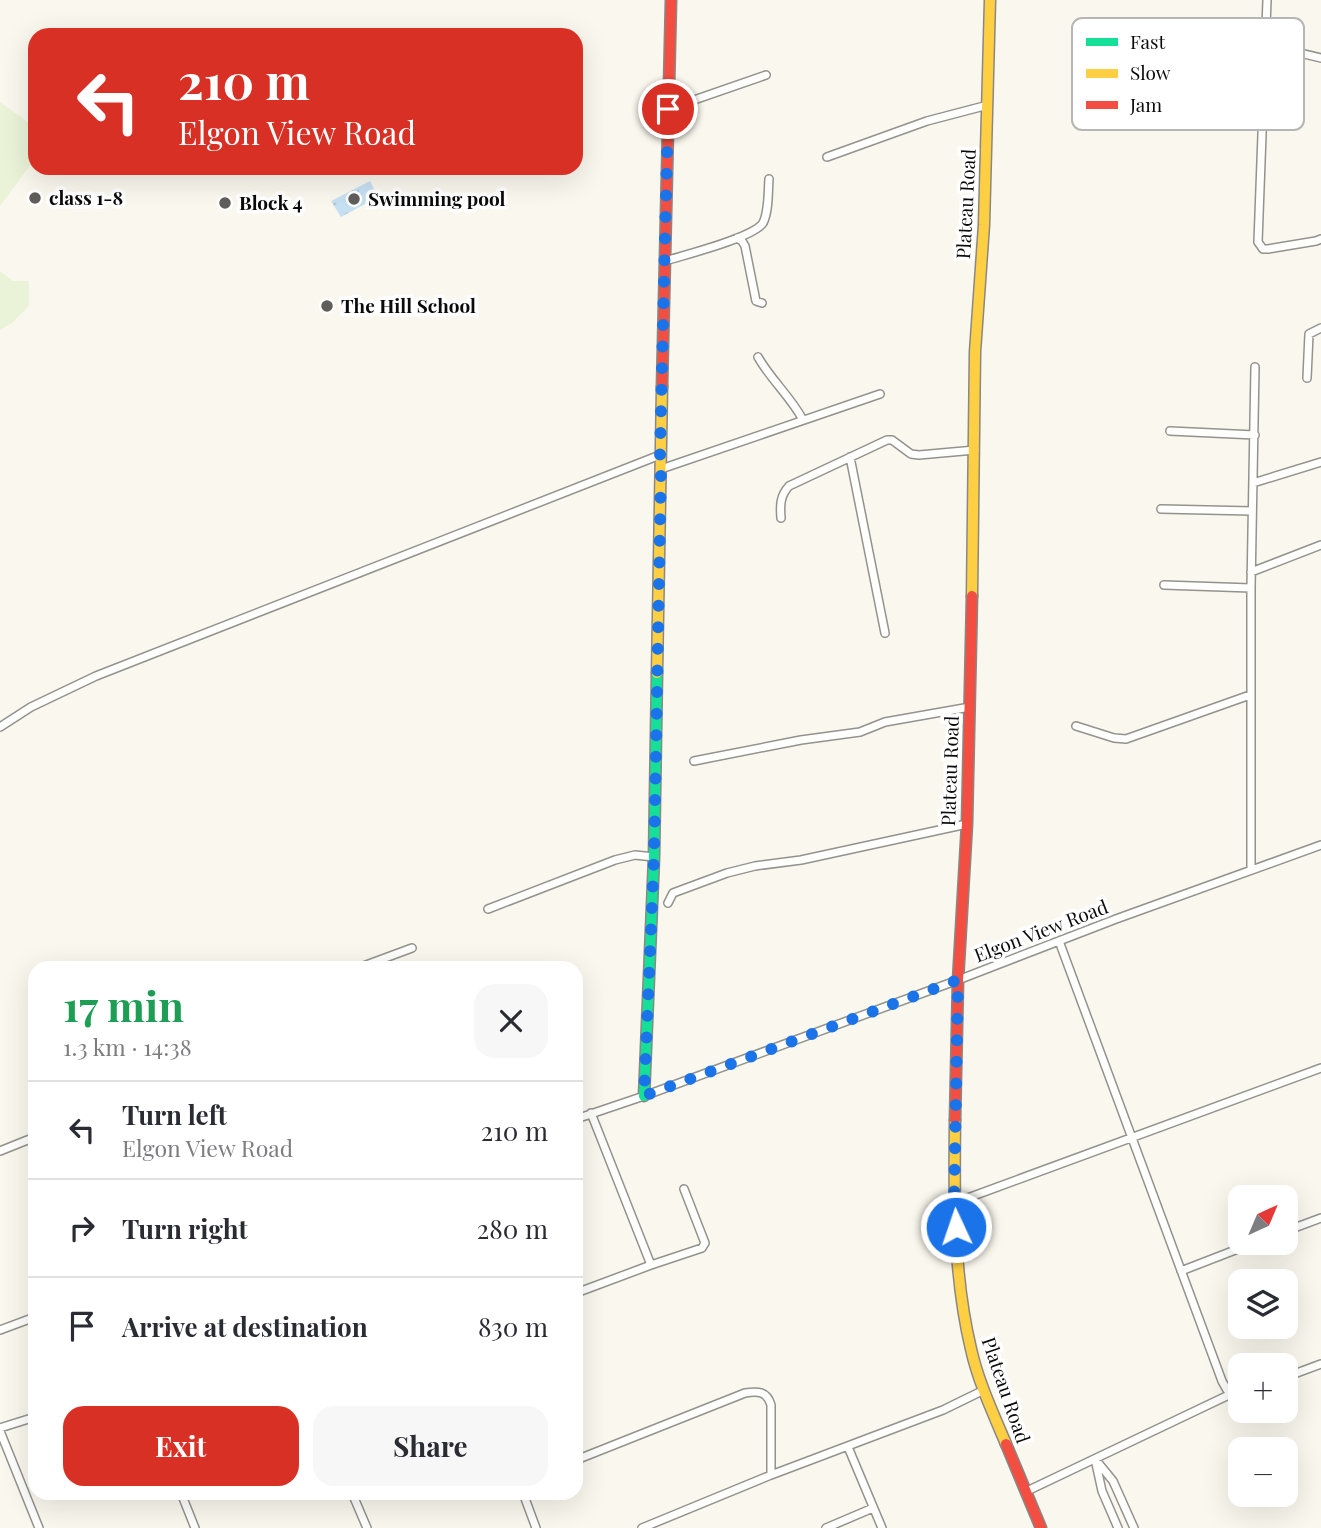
<!DOCTYPE html>
<html lang="en">
<head>
<meta charset="utf-8">
<style>
	:root { --surface:#fff; --page:#f7f7f7; --text:#2b2b33; --muted:#7c7c81; --line:#e1e1e2; --accent:#d93025 }
	body { margin:0; font-family:"Playfair Display",serif; background:var(--page); color:var(--text); height:100vh; display:flex; flex-direction:column; font-size:26px; white-space:nowrap }
	* { box-sizing:border-box; margin:0 }
	p { font-size:23px; color:var(--muted) }
	.icon { flex:none; width:38px; height:38px; fill:none; stroke:currentColor; stroke-width:2; stroke-linecap:round; stroke-linejoin:round }
	.map { position:relative; flex:1; overflow:hidden }
	.drawer { position:absolute; left:28px; top:961px; width:555px; height:539px; display:flex; flex-direction:column; background:var(--surface); border-radius:21px; box-shadow:0 7px 28px #0002 }
	.drawer>* { flex:none }
	.banner { position:absolute; left:28px; top:28px; width:555px; height:147px; border-radius:21px; box-shadow:0 7px 28px #0002; background:#d93025; color:#fff; overflow:hidden }
	.needle { width:46px; rotate:44deg }
	.controls { position:absolute; left:1228px; top:1185px; display:grid; gap:14px }
	.controls a { display:grid; place-items:center; width:70px; height:70px; border-radius:14px; background:var(--surface); box-shadow:0 7px 28px #0002; font-size:35px }
	.pin { position:absolute; display:grid; place-items:center; width:60px; height:60px; color:#fff; margin:-30px; border:4px solid #fff; border-radius:50%; box-shadow:0 2px 7px #0007 }
	.me { position:absolute; width:77px; margin:-38px; rotate:357deg; stroke-linejoin:round; filter:drop-shadow(0 0 5px #0008) }
	.turn { display:flex; align-items:center; gap:24px; height:147px; padding:0 35px; font-size:32px }
	.turn .icon { width:91px; height:91px; stroke-width:2.5 }
	.turn b { display:block; font-size:49px; line-height:60px }
	.round { display:grid; place-items:center; flex:none; width:74px; height:74px; border-radius:21px; background:var(--page) }
	.summary { display:flex; align-items:center; justify-content:space-between; height:119px; padding:0 35px }
	h1 { font-size:42px; font-weight:700; line-height:52px; color:#1e9e55 }
	.button { display:flex; gap:14px; margin-top:auto; padding:14px 35px }
	.button a { flex:1; height:80px; border-radius:21px; background:var(--accent); color:#fff; font-size:28px; font-weight:700; line-height:80px; text-align:center }
	.button a+a { background:var(--page); color:var(--text) }
	ul { padding:0; list-style:none }
	li { display:flex; align-items:center; gap:21px; height:98px; padding:0 35px; border-top:2px solid var(--line) }
	li div { flex:1 }
	li b { display:block; font-size:26px }
	li em { font-style:normal }
	.map>svg:first-child { display:block }
	.pitch { fill:#eaf3d8 }
	.water { fill:url(#water-ripples) }
	.lines { fill:none; stroke-linecap:round; stroke-linejoin:round }
	.street-casing { stroke:#93928d; stroke-width:10 }
	.fast-casing { stroke:#898884; stroke-width:13 }
	.slow-casing { stroke:#898884; stroke-width:13 }
	.jam-casing { stroke:#898884; stroke-width:13 }
	.street { stroke:#fefefc; stroke-width:7 }
	.fast { stroke:#16e098; stroke-width:10 }
	.slow { stroke:#ffcf43; stroke-width:10 }
	.jam { stroke:#f24e42; stroke-width:10 }
	.route { stroke:#1a73e8; stroke-width:12; stroke-dasharray:0 21.6 }
	.poi-dot { fill:#5f5e5a; stroke:#fff; stroke-width:2.5 }
	.labels { text-anchor:middle; stroke-width:7; stroke-linejoin:round; paint-order:stroke }
	.poi-label { font-size:19px; font-weight:bold; fill:#0b0b0b; stroke:#fff; text-anchor:start }
	.street-label { font-size:19px; fill:#0b0b0b; stroke:#fff }
	.key { fill:#fff; stroke:#b6b6b6; stroke-width:2 }
	.key-label { font-size:19px; fill:#0b0b0b }
</style>
</head>
<body>
<div class="map">
<svg width="1321" height="1528" viewBox="0 0 1321 1528">
	<defs>
		<pattern id="water-ripples" width="26" height="14" patternUnits="userSpaceOnUse" patternTransform="scale(1.75)"><rect width="26" height="14" fill="#c6e0f2"/><path d="M2 4q2-2 4 0t4 0M15 11q2-2 4 0t4 0" fill="none" stroke="#a9bfce"/></pattern>
	</defs>
	<rect width="100%" height="100%" fill="#faf8ee"/>
	<path class="pitch" d="M0,102L35,127V159L0,206Z
		M0,271L13,281H29V306L12,323L0,330Z"/>
	<path class="water" d="M370,181L378,197L341,217L331,201Z"/>
	<g class="lines">
		<defs>
			<path id="street" d="M1267,0L1258,242L1263,249H1268L1316,241L1321,239
				M1266,45L1321,58
				M1181,92L1264,95
				M668,109L766,75
				M827,157L927,121L988,105
				M737,238L742,241L745,246L756,301L762,303
				M665,261C684,255 753,238 763,223C769,211 768,192 769,179
				M758,357C771,380 791,397 803,420
				M1307,378L1309,334L1321,328
				M1170,431L1255,435
				M850,457L885,633
				M661,469L880,394
				M1253,483L1321,462
				M1161,509L1252,511
				M781,518C780,505 780,496 789,486L887,440H892L911,454L919,455L975,450
				M1251,572L1321,545
				M1164,585L1251,588
				M1076,726L1114,738L1126,739L1250,695
				M0,727L31,707L96,676L660,455
				M694,761L801,740L860,732L885,722L970,707
				M1251,870V588L1255,367
				M668,903L673,893L727,873L755,866L801,860L967,824
				M488,909L615,860L635,855L654,857
				M1059,941L1222,1381L1227,1390L1233,1393
				M358,968L412,948
				M576,1119L644,1096L958,980L1116,919L1321,845
				M0,1151L35,1137
				M954,1203L1321,1068
				M1286,1231L1321,1218
				M651,1265L702,1248L705,1243L684,1189
				M1181,1271L1256,1242
				M576,1293L651,1265L591,1113
				M0,1330L35,1317
				M1286,1377L1321,1364
				M0,1428L35,1417
				M0,1431L39,1528
				M848,1447L882,1528
				M576,1460L745,1393C758,1391 767,1391 771,1405V1475
				M1025,1492L1233,1393H1241
				M181,1493L195,1528
				M352,1493L367,1528
				M523,1493L536,1528
				M642,1528L771,1475L943,1410L984,1390
				M826,1528L873,1508
				M1118,1528L1102,1491L1095,1459L1113,1481L1134,1528"/>
			<path id="fast" d="M644,1096L654,857L657,673"/>
			<path id="slow" d="M972,596L975,352L984,225L990,0
				M657,673L662,387
				M955,1120C954,1196 953,1274 971,1349C978,1381 993,1413 1006,1444"/>
			<path id="jam" d="M662,387L671,0
				M955,1120L958,980L967,824L972,596
				M1006,1444L1041,1528"/>
		</defs>
		<use href="#street" class="street-casing"/>
		<use href="#fast" class="fast-casing"/>
		<use href="#slow" class="slow-casing"/>
		<use href="#jam" class="jam-casing"/>
		<use href="#street" class="street"/>
		<use href="#fast" class="fast"/>
		<use href="#slow" class="slow"/>
		<use href="#jam" class="jam"/>
	</g>
	<g class="lines">
		<path class="route" d="M668,109L660,454L661,469L654,857L644,1096L958,980L954,1203L956,1227"/>
	</g>
	<g class="poi-dot">
		<circle cx="35" cy="198" r="7"/>
		<circle cx="354" cy="199" r="7"/>
		<circle cx="225" cy="203" r="7"/>
		<circle cx="327" cy="306" r="7"/>
	</g>
	<g class="labels">
		<g class="poi-label">
			<text x="49" y="205">class 1-8</text>
			<text x="368" y="206">Swimming pool</text>
			<text x="239" y="210">Block 4</text>
			<text x="341" y="313">The Hill School</text>
		</g>
		<g class="street-label">
			<text transform="translate(966 204) rotate(-87)" y="7">Plateau Road</text>
			<text transform="translate(950 771) rotate(-88)" y="7">Plateau Road</text>
			<text transform="translate(1041 931) rotate(-21)" y="7">Elgon View Road</text>
			<text transform="translate(1006 1390) rotate(71)" y="7">Plateau Road</text>
		</g>
	</g>
	<rect x="1072" y="18" width="232" height="112" rx="10" class="key"/>
	<rect x="1086" y="38" width="32" height="8" fill="#16e098"/>
	<rect x="1086" y="69" width="32" height="9" fill="#ffcf43"/>
	<rect x="1086" y="101" width="32" height="8" fill="#f24e42"/>
	<g class="key-label">
		<text x="1130" y="49">Fast</text>
		<text x="1130" y="80">Slow</text>
		<text x="1130" y="112">Jam</text>
	</g>
</svg>
<div class="controls">
<a><svg class="needle" viewBox="-14 -14 28 28"><path d="M0-13l5 13h-10z" fill="#e53935"/><path d="M0 13l5-13h-10z" fill="#7c7c81"/></svg></a>
<a><svg class="icon" aria-label="layers" viewBox="0 0 24 24"><path d="M12 4l9 5-9 5-9-5zM3 14l9 5 9-5"/></svg></a>
<a>+</a>
<a>−</a>
</div>
<div class="pin" style="left:668px;top:109px;background:#d93025"><svg class="icon" aria-label="arrive" viewBox="0 0 24 24"><path d="M6 21V4h12l-3 4 3 4H6"/></svg></div>
<svg class="me" style="left:956px;top:1227px" viewBox="-20 -20 40 40"><circle r="17" fill="#1a73e8" stroke="#fff" stroke-width="3"/><path d="M0-11L8 9 0 5-8 9z" fill="#fff"/></svg>
<div class="banner">
<div class="turn"><svg class="icon" aria-label="left" viewBox="0 0 24 24"><path d="M17 20v-9H6M10 6l-5 5 5 5"/></svg><div><b>210 m</b>Elgon View Road</div></div>
</div>
<section class="drawer">
<div class="summary"><div><h1>17 min</h1><p>1.3 km · 14:38</p></div><a class="round"><svg class="icon" aria-label="close" viewBox="0 0 24 24"><path d="M6 6l12 12M18 6L6 18"/></svg></a></div>
<ul>
<li><svg class="icon" aria-label="left" viewBox="0 0 24 24"><path d="M17 20v-9H6M10 6l-5 5 5 5"/></svg><div><b>Turn left</b><p>Elgon View Road</p></div><em>210 m</em></li>
<li><svg class="icon" aria-label="right" viewBox="0 0 24 24"><path d="M7 20v-9h11M14 6l5 5-5 5"/></svg><div><b>Turn right</b></div><em>280 m</em></li>
<li><svg class="icon" aria-label="arrive" viewBox="0 0 24 24"><path d="M6 21V4h12l-3 4 3 4H6"/></svg><div><b>Arrive at destination</b></div><em>830 m</em></li>
</ul>
<div class="button"><a>Exit</a><a>Share</a></div>
</section>
</div>
</body>
</html>
